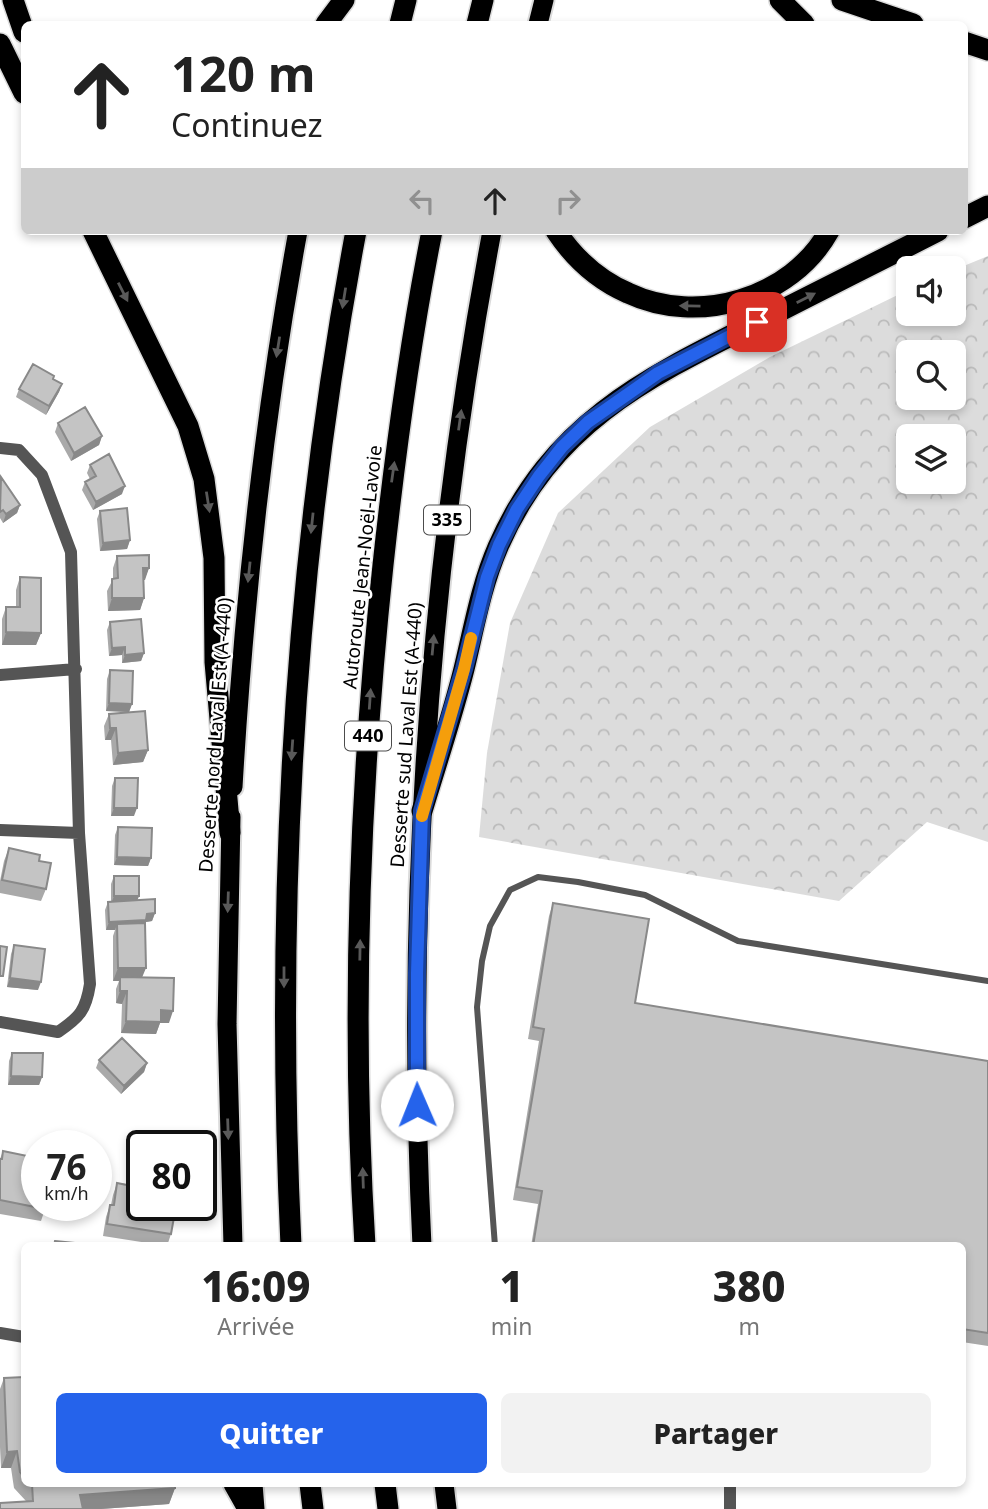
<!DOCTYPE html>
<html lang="fr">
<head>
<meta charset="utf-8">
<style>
	:root { --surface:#fff; --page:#f2f2f2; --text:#222; --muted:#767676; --accent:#2563eb }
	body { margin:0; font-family:"Noto Sans",sans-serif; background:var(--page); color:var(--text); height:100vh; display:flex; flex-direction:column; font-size:26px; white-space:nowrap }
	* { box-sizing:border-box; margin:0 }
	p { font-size:23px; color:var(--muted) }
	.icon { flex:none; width:38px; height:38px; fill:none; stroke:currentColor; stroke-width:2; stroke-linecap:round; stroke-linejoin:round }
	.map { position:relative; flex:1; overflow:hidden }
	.side { position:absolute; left:21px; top:1242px; width:945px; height:245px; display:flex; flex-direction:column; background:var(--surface); border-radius:10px; box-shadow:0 4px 10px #0003 }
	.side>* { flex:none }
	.banner { position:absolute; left:21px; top:21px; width:947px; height:214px; border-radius:10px; box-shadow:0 4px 10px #0003; background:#fff; color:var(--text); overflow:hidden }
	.tools { position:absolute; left:896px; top:256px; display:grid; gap:14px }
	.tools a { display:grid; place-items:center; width:70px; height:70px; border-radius:10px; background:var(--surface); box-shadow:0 4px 10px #0003; font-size:35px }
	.speed { position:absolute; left:21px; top:1130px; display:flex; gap:14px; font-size:35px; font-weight:700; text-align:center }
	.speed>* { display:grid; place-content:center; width:91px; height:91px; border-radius:50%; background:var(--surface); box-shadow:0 4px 10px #0003; line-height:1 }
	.speed small { font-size:18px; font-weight:400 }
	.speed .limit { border:4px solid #111; border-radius:10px; background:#fff; color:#111 }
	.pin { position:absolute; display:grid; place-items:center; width:60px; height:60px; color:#fff; margin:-30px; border-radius:14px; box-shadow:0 4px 10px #0006 }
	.me { position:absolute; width:77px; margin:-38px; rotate:359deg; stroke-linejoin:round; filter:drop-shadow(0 0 5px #0008) }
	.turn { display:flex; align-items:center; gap:24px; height:147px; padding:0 35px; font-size:32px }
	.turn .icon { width:91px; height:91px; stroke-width:2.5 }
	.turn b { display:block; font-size:49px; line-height:60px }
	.lanes { display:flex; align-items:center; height:66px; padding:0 35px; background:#0003; justify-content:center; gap:35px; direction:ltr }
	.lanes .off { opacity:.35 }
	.eta { display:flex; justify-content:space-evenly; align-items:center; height:119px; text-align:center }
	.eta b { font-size:42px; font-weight:800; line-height:49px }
	.action { display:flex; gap:14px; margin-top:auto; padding:14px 35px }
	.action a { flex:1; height:80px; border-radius:10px; background:var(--accent); color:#fff; font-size:28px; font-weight:800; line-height:80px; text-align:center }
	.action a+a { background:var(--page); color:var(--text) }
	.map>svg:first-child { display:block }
	.forest { fill:url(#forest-crowns); fill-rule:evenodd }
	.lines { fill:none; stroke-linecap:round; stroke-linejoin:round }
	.trunk-casing { stroke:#dbdbdb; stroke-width:23 }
	.motorway-casing { stroke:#dbdbdb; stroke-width:24 }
	.service { stroke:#555; stroke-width:6 }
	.minor { stroke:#555; stroke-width:12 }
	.trunk { stroke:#000; stroke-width:19 }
	.motorway { stroke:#000; stroke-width:21 }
	.wall { fill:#a9a9a9 }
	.shaded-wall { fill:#898989 }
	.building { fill:#c4c4c4; stroke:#898989; stroke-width:2 }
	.oneway { fill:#595959 }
	.route-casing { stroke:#184099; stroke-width:18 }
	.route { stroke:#2563eb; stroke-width:12 }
	.slow { stroke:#f59e0b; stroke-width:12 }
	.labels { text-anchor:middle; stroke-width:5; stroke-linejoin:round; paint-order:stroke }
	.shield { fill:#fff; stroke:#4c4c4c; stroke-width:2 }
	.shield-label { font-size:18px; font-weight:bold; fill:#000 }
	.street-label { font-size:19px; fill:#000; stroke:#fff }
</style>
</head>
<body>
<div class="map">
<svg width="988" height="1509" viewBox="0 0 988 1509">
	<defs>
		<pattern id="forest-crowns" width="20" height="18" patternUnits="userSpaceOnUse" patternTransform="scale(1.75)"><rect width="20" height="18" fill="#dcdcdc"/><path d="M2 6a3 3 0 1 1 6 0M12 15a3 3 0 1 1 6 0" fill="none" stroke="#bbb"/></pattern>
	</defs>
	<rect width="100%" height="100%" fill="#fff"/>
	<path class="forest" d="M988,256V842L927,822L839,901L479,837L487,753L510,623L558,513L650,427L770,357L908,290V313H954V270ZM908,352H954V397H908ZM908,436H954V481H908Z"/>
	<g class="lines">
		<defs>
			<path id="trunk" d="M538,24L544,0
				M233,787C244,600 264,415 298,231
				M231,817L227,1024L233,1246
				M422,1246C405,906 429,565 492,231
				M233,1484L247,1509
				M253,1484L255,1509
				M444,1484L447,1509"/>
			<path id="motorway" d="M13,0L24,32
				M780,0L804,24
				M842,0L913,24
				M326,24L344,0
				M400,24L406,0
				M477,24L483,0
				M964,42L988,50
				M0,44L24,93
				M964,218L988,206
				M93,231L188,426L204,479L214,558L215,662L230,833
				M556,231C574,258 598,280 628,293C698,326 791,299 829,231
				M422,811C436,764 452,717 464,669C474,628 481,586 498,547C553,421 648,377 764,319C822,290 880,260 938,231
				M291,1246C275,906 293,566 356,231
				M365,1246C351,1020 359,791 383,565C395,454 410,341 432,231
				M310,1484L313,1509
				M385,1484L388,1509"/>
		</defs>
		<use href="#trunk" class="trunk-casing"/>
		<use href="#motorway" class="motorway-casing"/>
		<path class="service" d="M495,1246L477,1007L482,961L490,926L510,890L538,877L578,882L645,895L738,941L988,981"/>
		<path class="minor" d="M0,448L19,450L42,475L71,552L79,833L90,984C86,1010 80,1017 58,1032L0,1022
			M0,675L76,669
			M0,830L79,833
			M0,1333L24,1337
			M730,1484V1509"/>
		<use href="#trunk" class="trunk"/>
		<use href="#motorway" class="motorway"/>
	</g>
	<path class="wall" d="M53,379L62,384L59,392L46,415L16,397L19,389Z
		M58,423L102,436L99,445L71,461L55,432Z
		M90,465L122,494L93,510L82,490L85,482L90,479L87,473Z
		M0,478L20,505L17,513L3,523L0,518Z
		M100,511L130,540L127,549L100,551L97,519Z
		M117,556L149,568L144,580V598L140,610L108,611L107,591L113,579V568Z
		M20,577L41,633L36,645H2V619L6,607H16V590Z
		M110,622L144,653L141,661L122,663V655L109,656L107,630Z
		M110,670L132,704L129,712L106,711L107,679Z
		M109,714L148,750L143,762L113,765L111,740H105L104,726Z
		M115,778L134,816H111L112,786Z
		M118,827L151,858L148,866L114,865L115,835Z
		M9,848L46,889L41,901L0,893V881L4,861Z
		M114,876L139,896L137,900L155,913L152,921L146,922L145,923L142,977L169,1023H160L156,1034L121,1033L122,1004L116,1003V989L119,981H113V936L115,930H106L105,910L108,902H111V884Z
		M553,903L635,1003L988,1061V1346L962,1342V1246H531L538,1204L513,1200L539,1041L528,1039L549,916Z
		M14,945L38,990L7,987L11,954Z
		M12,1053L42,1077L39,1085H8L9,1061Z
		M99,1060L147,1063L144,1072L121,1094L96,1068Z
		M3,1151L45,1209L41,1221L0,1214V1159Z
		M128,1178L171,1234L167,1246L103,1236L106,1217L110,1205H111L113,1195L117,1183L126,1184Z
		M24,1377V1484H175V1488L169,1504L101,1509H0L26,1501L14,1488L11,1468H1L0,1447V1389L4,1378Z"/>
	<path class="shaded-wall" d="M62,384L59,392L46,415L49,406Z
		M102,436L99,445L71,461L74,453Z
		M125,486L122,494L93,510L96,502Z
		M20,505L17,513L3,523L6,514Z
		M130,540L127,549L100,551L103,543Z
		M143,568H149L145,580H139Z
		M112,598H144L140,610L108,611Z
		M6,632L41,633L36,645H2Z
		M125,647L122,655L109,656L112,648Z
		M144,653L141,661L122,663L125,655Z
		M109,703L132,704L129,712L106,711Z
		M110,728H116L111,740H105Z
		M148,750L143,762L113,765L118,753Z
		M114,808H137L134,816H111Z
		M117,857L151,858L148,866L114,865Z
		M114,896H139L136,904H111Z
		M155,913L152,921L146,922L143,928L117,924L115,930H106L109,922L147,914Z
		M118,968H146L141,980L120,977L119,981H113Z
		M10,978L41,982L38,990L7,987Z
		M120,991H127L122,1004L116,1003Z
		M161,1010L173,1011L169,1023H160L156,1034L121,1033L126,1021Z
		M147,1063L144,1072L121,1094L124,1086Z
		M11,1076L42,1077L39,1085H8Z
		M17,1451L11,1468H1L7,1452Z
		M175,1488L169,1504L101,1509H75L80,1495Z"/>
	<path class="building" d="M33,364L54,376L53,379L62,384L49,406L19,389Z
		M85,407L102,436L74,453L58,423Z
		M109,454L125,486L96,502L85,482L96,476L90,465Z
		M1,477L20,505L6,514L3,510L0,512Z
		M127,508L130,540L103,543L100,511Z
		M149,555V568H143L144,598H112V579L118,578L117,556Z
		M20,577L41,578V633L6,632V607H20Z
		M141,619L144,653L125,655V647L112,648L110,622Z
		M110,670L133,671L132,704L109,703Z
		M145,711L148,750L118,753L116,728H110L109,714Z
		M115,778H138L137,808H114Z
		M118,827L152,828L151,858L117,857Z
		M9,848L40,855L39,861L51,863L46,889L2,880Z
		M114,876H139V896H114Z
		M155,899V913L147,914L146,920L109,922L108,902Z
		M553,903L649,919L635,1003L988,1061V1333L962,1329V1246H533L542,1191L517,1187L544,1029L533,1027Z
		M145,923L146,968H118L117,924Z
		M14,945L45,949L41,982L10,978Z
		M0,946L7,947L3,976H0Z
		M120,977L174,978L173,1011L161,1010V1022L126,1021L127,991H120Z
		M122,1038L147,1063L124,1086L99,1060Z
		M12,1053H43L42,1077L11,1076Z
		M3,1151L37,1158V1206H46L45,1209L0,1200V1159H2Z
		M128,1178L142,1180V1206H176L171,1234L107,1224L110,1205H114L117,1183L127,1185Z
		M55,1241L105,1246H41V1245L54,1246Z
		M24,1377V1477L20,1472L17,1451L7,1452L4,1378Z
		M32,1484H175V1488L80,1495L83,1509H0V1503L33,1501Z"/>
	<defs><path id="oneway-solid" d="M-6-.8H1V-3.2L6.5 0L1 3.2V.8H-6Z" transform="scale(1.75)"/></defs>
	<g class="oneway">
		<use href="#oneway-solid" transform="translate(123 292) rotate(63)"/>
		<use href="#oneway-solid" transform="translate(344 298) rotate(99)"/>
		<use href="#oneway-solid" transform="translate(806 298) rotate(-27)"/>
		<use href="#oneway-solid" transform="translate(690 306) rotate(-179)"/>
		<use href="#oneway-solid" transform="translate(278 347) rotate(99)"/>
		<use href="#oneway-solid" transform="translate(460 420) rotate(-82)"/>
		<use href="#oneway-solid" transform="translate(393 472) rotate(-82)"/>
		<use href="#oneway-solid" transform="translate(208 502) rotate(81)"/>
		<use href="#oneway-solid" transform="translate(312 523) rotate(96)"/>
		<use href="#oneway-solid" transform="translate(249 572) rotate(96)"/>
		<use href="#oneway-solid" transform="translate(433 645) rotate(-85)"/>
		<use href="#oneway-solid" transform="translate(370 699) rotate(-86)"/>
		<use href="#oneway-solid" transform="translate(292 750) rotate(94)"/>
		<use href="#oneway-solid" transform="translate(228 902) rotate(92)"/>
		<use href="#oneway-solid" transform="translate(360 950) rotate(-89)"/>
		<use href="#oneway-solid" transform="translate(284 977) rotate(90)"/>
		<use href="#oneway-solid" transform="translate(228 1129) rotate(88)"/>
		<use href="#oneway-solid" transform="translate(363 1178) rotate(-92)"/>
	</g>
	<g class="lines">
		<defs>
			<path id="route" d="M417,1105V973L422,811L464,669L487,577L499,545L517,509L539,476L562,447L588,422L658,373L757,322"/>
		</defs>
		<use href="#route" class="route-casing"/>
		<use href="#route" class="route"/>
		<path class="slow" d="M422,816L464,669L471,638"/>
	</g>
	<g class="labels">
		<g class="shield">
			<rect x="424" y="505.5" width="46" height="29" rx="5"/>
			<rect x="345" y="721.5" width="46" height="29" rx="5"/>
		</g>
		<g class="shield-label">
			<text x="447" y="526">335</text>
			<text x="368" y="742">440</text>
		</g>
		<g class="street-label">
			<text transform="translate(362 567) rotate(-84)" y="7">Autoroute Jean-Noël-Lavoie</text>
			<text transform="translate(215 735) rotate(-86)" y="7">Desserte nord Laval Est (A-440)</text>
			<text transform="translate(406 735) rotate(-86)" y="7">Desserte sud Laval Est (A-440)</text>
		</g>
	</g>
</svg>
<div class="tools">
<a><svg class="icon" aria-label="sound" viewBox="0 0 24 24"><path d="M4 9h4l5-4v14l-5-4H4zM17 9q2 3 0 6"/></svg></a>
<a><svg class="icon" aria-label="search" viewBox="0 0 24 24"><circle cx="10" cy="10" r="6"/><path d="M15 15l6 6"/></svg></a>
<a><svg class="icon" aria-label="layers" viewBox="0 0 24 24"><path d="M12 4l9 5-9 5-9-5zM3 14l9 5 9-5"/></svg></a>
</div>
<div class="speed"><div>76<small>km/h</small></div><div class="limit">80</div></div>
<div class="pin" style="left:757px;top:322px;background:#d93025"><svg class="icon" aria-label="arrive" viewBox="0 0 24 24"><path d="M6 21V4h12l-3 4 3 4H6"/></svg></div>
<svg class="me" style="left:417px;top:1105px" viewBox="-20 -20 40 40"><circle r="19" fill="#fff"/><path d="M0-13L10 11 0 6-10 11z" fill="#2563eb"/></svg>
<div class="banner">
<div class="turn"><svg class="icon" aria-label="ahead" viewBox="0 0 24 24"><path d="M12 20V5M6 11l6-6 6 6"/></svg><div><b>120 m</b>Continuez</div></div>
<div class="lanes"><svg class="icon off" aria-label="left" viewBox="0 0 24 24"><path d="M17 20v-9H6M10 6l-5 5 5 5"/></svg><svg class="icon" aria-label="ahead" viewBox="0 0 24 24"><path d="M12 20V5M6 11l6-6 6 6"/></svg><svg class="icon off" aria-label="right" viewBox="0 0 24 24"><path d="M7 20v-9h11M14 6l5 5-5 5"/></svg></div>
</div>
<section class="side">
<div class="eta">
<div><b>16:09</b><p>Arrivée</p></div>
<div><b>1</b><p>min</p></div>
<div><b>380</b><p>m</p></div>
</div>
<div class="action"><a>Quitter</a><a>Partager</a></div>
</section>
</div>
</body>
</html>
